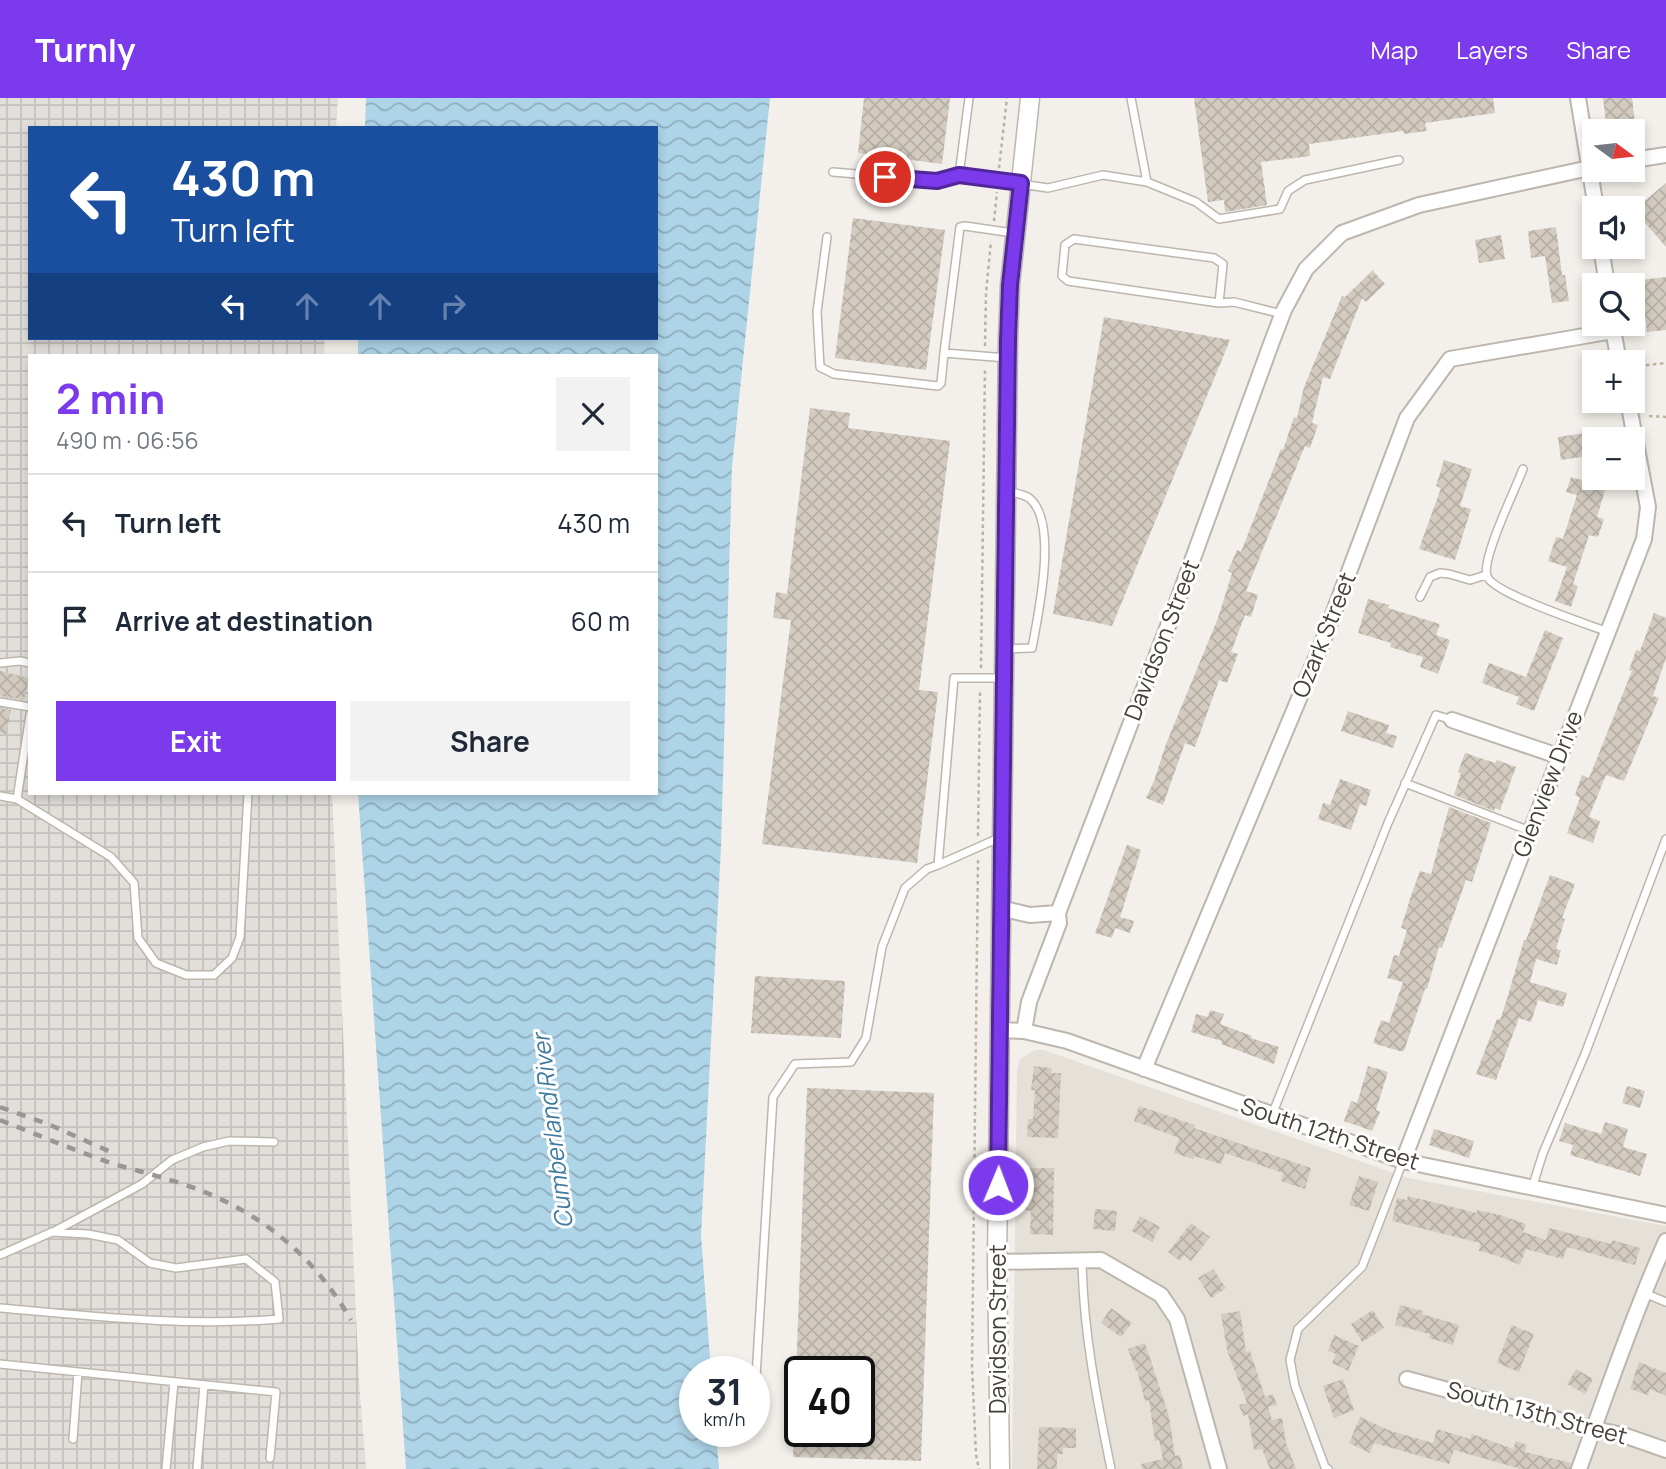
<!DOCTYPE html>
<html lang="en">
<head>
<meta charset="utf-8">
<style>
	:root { --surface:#fff; --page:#f2f2f3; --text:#1f2937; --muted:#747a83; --line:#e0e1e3; --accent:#7c3aed }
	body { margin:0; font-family:Manrope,sans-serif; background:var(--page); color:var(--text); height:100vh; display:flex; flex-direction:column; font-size:26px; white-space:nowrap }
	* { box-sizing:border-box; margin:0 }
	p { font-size:23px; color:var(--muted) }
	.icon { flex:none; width:38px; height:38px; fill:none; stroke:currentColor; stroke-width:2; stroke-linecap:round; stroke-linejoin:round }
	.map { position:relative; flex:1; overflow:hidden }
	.sheet { position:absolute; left:28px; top:256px; width:630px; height:441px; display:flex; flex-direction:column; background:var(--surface); border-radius:0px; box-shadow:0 4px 10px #0003 }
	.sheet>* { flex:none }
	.top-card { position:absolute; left:28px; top:28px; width:630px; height:214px; border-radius:0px; box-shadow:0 4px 10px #0003; background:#1a4fa0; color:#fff; overflow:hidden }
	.needle { width:46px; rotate:105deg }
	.fabs { position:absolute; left:1582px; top:21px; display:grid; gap:14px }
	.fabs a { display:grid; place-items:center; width:63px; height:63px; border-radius:0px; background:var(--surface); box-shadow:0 4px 10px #0003; font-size:35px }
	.speed { position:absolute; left:679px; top:1258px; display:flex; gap:14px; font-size:35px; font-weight:700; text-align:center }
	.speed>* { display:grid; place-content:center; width:91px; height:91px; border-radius:50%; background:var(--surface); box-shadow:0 4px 10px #0003; line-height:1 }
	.speed small { font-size:18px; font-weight:400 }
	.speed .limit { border:4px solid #111; border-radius:10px; background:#fff; color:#111 }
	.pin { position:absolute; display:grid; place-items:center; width:60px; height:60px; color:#fff; margin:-30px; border:4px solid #fff; border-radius:50%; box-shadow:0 2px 7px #0007 }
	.me { position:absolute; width:77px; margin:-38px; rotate:1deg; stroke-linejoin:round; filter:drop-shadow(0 0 5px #0008) }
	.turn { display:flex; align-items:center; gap:24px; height:147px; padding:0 28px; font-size:32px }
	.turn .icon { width:91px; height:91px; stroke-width:2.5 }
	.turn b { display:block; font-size:49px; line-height:60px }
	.lanes { display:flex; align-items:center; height:66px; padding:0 28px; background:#0003; justify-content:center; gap:35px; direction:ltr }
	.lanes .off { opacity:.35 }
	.round { display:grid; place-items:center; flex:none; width:74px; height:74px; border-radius:0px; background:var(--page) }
	.overview { display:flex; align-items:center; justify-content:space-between; height:119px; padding:0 28px }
	h1 { font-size:42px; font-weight:700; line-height:52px; color:var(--accent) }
	.action { display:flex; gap:14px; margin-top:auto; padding:14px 28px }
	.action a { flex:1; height:80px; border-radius:0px; background:var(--accent); color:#fff; font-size:28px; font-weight:700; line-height:80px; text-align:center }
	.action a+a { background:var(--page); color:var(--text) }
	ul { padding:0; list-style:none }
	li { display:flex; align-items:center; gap:21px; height:98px; padding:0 28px; border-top:2px solid var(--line) }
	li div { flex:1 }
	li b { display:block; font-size:26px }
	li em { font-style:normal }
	header { display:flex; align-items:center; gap:42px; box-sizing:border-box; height:98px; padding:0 35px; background:var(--accent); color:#fff }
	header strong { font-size:33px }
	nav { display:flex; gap:38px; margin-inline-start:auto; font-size:24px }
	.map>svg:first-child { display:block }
	.residential { fill:#e6e1d8 }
	.industrial { fill:url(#industrial-grid) }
	.water { fill:url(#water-waves) }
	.building { fill:url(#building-cross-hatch) }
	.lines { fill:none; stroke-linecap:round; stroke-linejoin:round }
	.service-casing { stroke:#bdb6ad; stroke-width:10 }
	.minor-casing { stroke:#bdb6ad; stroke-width:18 }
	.tertiary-casing { stroke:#bdb6ad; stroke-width:21 }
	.path { stroke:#bdb1a0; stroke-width:2.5; stroke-dasharray:3.5 3.5; stroke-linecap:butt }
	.service { stroke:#fff; stroke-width:7 }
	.minor { stroke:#fff; stroke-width:14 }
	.tertiary { stroke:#fff; stroke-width:18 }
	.rail { stroke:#979797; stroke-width:4.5; stroke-dasharray:9 9; stroke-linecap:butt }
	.route-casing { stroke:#51269a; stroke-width:18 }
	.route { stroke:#7c3aed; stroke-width:12 }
	.labels { text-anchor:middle; stroke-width:6; stroke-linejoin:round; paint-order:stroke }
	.street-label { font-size:23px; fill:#464039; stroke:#fff }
	.water-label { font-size:24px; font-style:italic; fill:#3d7a9e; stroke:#fff }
</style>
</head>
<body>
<header>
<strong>Turnly</strong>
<nav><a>Map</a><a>Layers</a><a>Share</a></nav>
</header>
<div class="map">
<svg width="1666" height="1371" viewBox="0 0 1666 1371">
	<defs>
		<pattern id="industrial-grid" width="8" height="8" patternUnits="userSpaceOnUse" patternTransform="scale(1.75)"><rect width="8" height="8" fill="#e2dfdb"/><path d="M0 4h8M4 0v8" fill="none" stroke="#c3c0bd"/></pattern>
		<pattern id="water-waves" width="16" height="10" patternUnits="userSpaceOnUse" patternTransform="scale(1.75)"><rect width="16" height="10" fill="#aed4e8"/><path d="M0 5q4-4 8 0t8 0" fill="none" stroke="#8fadbd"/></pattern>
		<pattern id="building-cross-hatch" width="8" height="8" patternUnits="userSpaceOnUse" patternTransform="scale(1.75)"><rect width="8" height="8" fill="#d3cbc0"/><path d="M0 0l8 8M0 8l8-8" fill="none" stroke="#b6afa6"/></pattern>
	</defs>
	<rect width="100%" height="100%" fill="#f3efea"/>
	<path class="residential" d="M1035,952H1044L1408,1080L1666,1128V1371H1012L1017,972L1020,961Z"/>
	<path class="industrial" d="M0,0H338L336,30H30V240H325L324,257H30V695H332L359,1283L366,1371H0Z"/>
	<path class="water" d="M366,0H770L732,369L721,748L701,1137L711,1274H695V1334H716L719,1371H406L358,695H656V257H358V240H656V30H365Z"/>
	<path class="building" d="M864,0H950L942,66L858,55Z
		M1194,0H1493L1495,15L1425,25L1427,33L1404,36L1403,33L1309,46L1310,58L1261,64L1267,107L1225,114L1224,102L1208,104Z
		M1603,0H1632L1636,33H1607Z
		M1666,85V149L1634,112Z
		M853,120L945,132L926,272L835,260Z
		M1556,129L1562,177H1565L1569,203L1552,205L1545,158L1531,160L1528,133Z
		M1501,137L1505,161L1479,165L1475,142Z
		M1374,171L1373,173L1385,186L1366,204L1362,200L1330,281L1323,279L1312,325L1318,327L1310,350L1305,348L1246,493L1258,497L1251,519L1245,517L1231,554L1238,556L1227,585L1219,582L1195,649L1185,645L1163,707L1146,700L1154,683L1166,646L1218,520L1232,475L1228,473L1237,452L1241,454L1281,351L1283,352L1294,319L1297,320L1304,289L1342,198L1345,199Z
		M1666,179V232L1647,234L1641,182Z
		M1104,219L1230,242L1112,528L1053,516Z
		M810,310L850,315L848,330L950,343L919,592L938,594L917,765L762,746L791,522L773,520L776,494L787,496Z
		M1592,334L1594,357L1561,362L1558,339Z
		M1444,362L1472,371L1460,408L1471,411L1455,462L1419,451L1441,390L1436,388Z
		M1571,379L1606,389L1597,419L1604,421L1598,439L1589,437L1573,486L1578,488L1571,509L1555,503L1567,469L1548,463L1556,439L1563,441L1577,397L1566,394Z
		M1368,501L1389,507L1388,510L1440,526L1436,537L1450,542L1438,576L1420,569L1423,559L1390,549L1391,545L1358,535Z
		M1654,515L1666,520V560L1653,598L1659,600L1624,683L1606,677L1589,719L1600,723L1593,745L1567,735L1580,700L1575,697L1582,677L1589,680L1632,573L1629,572L1636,552L1640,553Z
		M1545,532L1563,540L1534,613L1516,606L1519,599L1482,585L1489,565L1526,579Z
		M0,573L29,580L24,602L0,598Z
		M0,610L11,612L6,636L0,635Z
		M1348,613L1389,627L1386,635L1397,638L1393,650L1341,633Z
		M1465,655L1495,665L1497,662L1516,669L1500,712L1495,710L1494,713L1454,697L1461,675L1458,674Z
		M1340,681L1371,692L1366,708L1360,706L1351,732L1318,721L1323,705L1330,707Z
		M1449,709L1491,725L1472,784L1466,782L1442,850L1439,849L1427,891H1425L1404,953H1399L1373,945L1381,922L1389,925L1403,884L1387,880L1394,857L1399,858L1407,832L1401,830L1412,795L1420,773L1431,776Z
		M1127,747L1141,752L1120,819L1134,823L1130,835L1115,830L1112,840L1095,835Z
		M1550,777L1575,786L1562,820L1565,821L1556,851L1561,852L1557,867L1536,861L1530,884L1567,895L1563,909L1538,902L1531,924L1519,920L1496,982L1476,976L1497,921L1500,922L1507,901L1524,842H1526Z
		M755,878L845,883L841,940L751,935Z
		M1210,912L1224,916L1220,926L1252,938L1251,940L1279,949L1274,966L1221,946L1222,943L1191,934L1196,916L1208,919Z
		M1034,968L1052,970L1051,975H1061L1058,1040L1027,1039L1028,1021H1033L1035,992H1031Z
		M1368,968L1388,974L1376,1012L1380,1014L1372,1033L1344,1023L1351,1003L1357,1005Z
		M1627,988L1645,993L1640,1010L1622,1005Z
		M807,990L934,995L921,1363L793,1359L794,1334H859V1274H796Z
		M1139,1008L1195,1027L1194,1030L1311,1070L1305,1091L1281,1083L1283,1075L1225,1055L1221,1066L1194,1058L1193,1061L1174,1055L1179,1040L1134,1023Z
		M1605,1024L1628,1031L1623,1049L1647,1056L1640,1078L1570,1057L1573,1047L1559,1043L1565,1025L1601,1036Z
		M1434,1031L1474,1043L1469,1060L1429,1047Z
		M1026,1070H1054L1053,1137L1030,1136L1031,1113L1026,1112Z
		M1359,1078L1378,1084L1369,1113L1349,1107Z
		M1408,1098L1477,1115V1112L1500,1117L1526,1126L1523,1134L1546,1142L1549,1130L1611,1146L1612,1142L1640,1150L1635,1167L1567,1149L1563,1161L1526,1151L1520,1167L1498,1158L1479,1153L1480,1145L1392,1123L1397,1100L1407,1102Z
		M1095,1111L1117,1113L1115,1133L1093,1131Z
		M1140,1118L1160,1129L1152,1144L1132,1133Z
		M1191,1125L1210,1139L1191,1163L1184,1157L1180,1163L1168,1154Z
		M1213,1171L1226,1190L1211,1200L1198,1180Z
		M1400,1207L1423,1213L1422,1216L1459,1227L1453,1247L1429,1240L1430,1236L1395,1227Z
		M1111,1210L1132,1225L1121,1239L1101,1225Z
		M1373,1212L1384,1230L1362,1244L1351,1226Z
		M1240,1213L1246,1254L1250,1253L1265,1299L1273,1296L1277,1307L1268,1309L1272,1322L1282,1320L1286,1345L1296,1371H1270L1262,1351L1254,1352L1248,1316L1243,1318L1239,1307L1247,1305L1227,1252L1221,1216Z
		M1512,1227L1534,1236L1519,1274L1497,1265Z
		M1334,1237L1359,1248L1348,1273L1332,1265L1336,1256L1328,1253Z
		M1145,1245L1169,1318L1175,1358L1180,1357L1183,1371H1142L1141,1366L1163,1361L1159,1342L1155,1343L1149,1302L1145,1303L1137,1272L1136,1273L1128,1251Z
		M1639,1264L1666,1275V1298L1650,1291L1648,1297L1630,1291Z
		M1576,1271L1593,1281L1585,1296L1567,1286Z
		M1343,1281L1354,1312L1334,1320L1323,1288Z
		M1360,1319L1391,1333L1433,1345L1437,1331L1470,1341L1472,1336L1513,1351L1516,1343L1527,1347L1525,1354L1571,1365L1570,1371H1521L1454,1352L1449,1366L1374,1345L1370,1355L1349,1345Z
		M1039,1329L1076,1330V1350H1063V1356H1057V1371H1037Z"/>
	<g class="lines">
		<defs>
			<path id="service" d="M969,0L959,77L1048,90L1103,77L1147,84L1196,104L1219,121L1280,111L1288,93L1305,82L1399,62
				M1131,0L1147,84
				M833,74L937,83L959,77
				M827,139L817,214L820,269L834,276L938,288L941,285L944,255
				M1219,205L1223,166L1214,160L1074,141L1065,147L1062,178L1068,183L1219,205L1234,204L1282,216
				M1007,260L944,255L960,129L965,128L1013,135
				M1523,371C1516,390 1481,461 1487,478C1492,495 1587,526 1608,534
				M1420,499L1430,479L1440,475L1449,476L1470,482L1486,477
				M1005,551L1032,550C1038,517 1059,423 1029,400C1023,396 1014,395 1008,393
				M0,565L20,563L30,565
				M0,604L30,609
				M1405,685L1530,733
				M0,698L17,701L30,617
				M17,701L111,759L134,785L138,840L156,865L186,877H214L232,860L240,839L248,695
				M938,767L1001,739
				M1272,1017L1388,725L1436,617L1452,622
				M1532,1090L1543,1055L1585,956L1666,741
				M53,1134L142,1086L172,1062L203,1049L229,1043L274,1044
				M0,1157L52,1134L88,1136L118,1142L150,1165L176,1170L246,1161L275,1184L279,1221C186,1229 93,1218 0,1210
				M1082,1162C1083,1233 1097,1302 1111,1371
				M1644,1195L1666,1204
				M0,1266L276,1294L270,1360
				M756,1279L773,999L795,966L851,964L866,940L882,849L905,790L927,771L938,767L954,580H1003
				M73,1341L78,1274
				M166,1371L174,1284
				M197,1371L204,1287
				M1328,1371L1325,1369L1295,1288L1290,1262L1298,1231L1362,1169L1403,1063"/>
			<path id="minor" d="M1578,0L1596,110
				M1633,62L1666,57
				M1601,149L1607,187
				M1612,226L1619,264
				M1452,622L1558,658
				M1000,810L1030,817L1058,815
				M1000,932L1024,933L1067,943L1403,1063L1666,1117
				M1024,933L1029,904L1059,825L1058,815L1176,507L1271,246L1284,212L1306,171L1342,135L1419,107L1594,69
				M1144,971L1321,548L1407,320L1450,261L1613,233
				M1403,1063L1644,441L1648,409L1628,303
				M997,1164L1101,1162L1161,1197L1177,1221L1219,1371
				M1407,1281L1577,1327L1626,1338L1666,1352
				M1579,1371C1607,1294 1633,1218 1666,1143"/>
			<path id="tertiary" d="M1000,1371L997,1164L1008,242L1010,187L1030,0"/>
		</defs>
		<use href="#service" class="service-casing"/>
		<use href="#minor" class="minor-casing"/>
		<use href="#tertiary" class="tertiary-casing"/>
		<path class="path" d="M999,70L1007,0
			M994,123L997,94
			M985,248L986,195L991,143
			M1639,268L1666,265
			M1649,318L1666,319
			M981,570L985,269
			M978,738L980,591
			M978,762L972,1268L976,1357L979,1371"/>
		<use href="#service" class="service"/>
		<use href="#minor" class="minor"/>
		<use href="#tertiary" class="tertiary"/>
		<path class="rail" d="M0,1009L48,1026L113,1055
			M0,1022C38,1037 76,1053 114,1066C138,1073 162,1079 186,1087C258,1112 313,1156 351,1222"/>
	</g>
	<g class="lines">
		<defs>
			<path id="route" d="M885,79L937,83L959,77L1021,85L1010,187L1008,242L998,1087"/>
		</defs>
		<use href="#route" class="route-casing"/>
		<use href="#route" class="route"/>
	</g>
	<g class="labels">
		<g class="street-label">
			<text transform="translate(1324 537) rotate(-68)" y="8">Ozark Street</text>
			<text transform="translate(1162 542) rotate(-69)" y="8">Davidson Street</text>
			<text transform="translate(1548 686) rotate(-69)" y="8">Glenview Drive</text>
			<text transform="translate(1330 1036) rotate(18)" y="8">South 12th Street</text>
			<text transform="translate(998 1231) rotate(-90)" y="8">Davidson Street</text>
			<text transform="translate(1537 1315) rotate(15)" y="8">South 13th Street</text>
		</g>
		<g class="water-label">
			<text transform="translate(553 1033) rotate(-97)" y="8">Cumberland River</text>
		</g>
	</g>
</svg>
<div class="fabs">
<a><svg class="needle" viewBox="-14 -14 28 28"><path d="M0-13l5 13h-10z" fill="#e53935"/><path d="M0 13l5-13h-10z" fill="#747a83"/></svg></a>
<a><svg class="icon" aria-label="sound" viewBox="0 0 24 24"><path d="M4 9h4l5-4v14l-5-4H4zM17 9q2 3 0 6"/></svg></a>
<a><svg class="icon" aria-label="search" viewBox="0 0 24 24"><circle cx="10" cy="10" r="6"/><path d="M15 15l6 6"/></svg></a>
<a>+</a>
<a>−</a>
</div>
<div class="speed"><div>31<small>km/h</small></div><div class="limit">40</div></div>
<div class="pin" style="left:885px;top:79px;background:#d93025"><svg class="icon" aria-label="arrive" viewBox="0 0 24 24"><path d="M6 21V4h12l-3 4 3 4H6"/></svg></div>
<svg class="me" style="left:998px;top:1087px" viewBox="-20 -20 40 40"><circle r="17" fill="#7c3aed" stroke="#fff" stroke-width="3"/><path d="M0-11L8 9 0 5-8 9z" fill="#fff"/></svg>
<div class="top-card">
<div class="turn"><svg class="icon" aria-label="left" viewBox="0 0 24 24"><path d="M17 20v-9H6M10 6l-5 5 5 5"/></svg><div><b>430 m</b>Turn left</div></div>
<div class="lanes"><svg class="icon" aria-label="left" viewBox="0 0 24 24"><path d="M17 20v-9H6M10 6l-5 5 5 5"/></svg><svg class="icon off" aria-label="ahead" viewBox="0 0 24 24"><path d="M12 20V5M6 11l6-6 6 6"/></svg><svg class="icon off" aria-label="ahead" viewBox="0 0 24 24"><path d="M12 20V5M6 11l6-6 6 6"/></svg><svg class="icon off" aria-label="right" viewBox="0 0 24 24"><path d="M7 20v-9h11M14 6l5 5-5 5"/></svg></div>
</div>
<section class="sheet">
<div class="overview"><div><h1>2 min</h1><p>490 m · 06:56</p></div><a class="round"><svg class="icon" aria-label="close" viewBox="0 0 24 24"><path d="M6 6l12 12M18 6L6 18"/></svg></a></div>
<ul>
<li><svg class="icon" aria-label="left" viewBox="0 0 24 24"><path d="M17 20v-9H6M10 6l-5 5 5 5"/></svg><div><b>Turn left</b></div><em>430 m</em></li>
<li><svg class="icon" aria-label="arrive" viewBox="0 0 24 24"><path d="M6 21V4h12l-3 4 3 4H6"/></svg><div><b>Arrive at destination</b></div><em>60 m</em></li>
</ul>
<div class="action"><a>Exit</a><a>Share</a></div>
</section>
</div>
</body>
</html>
